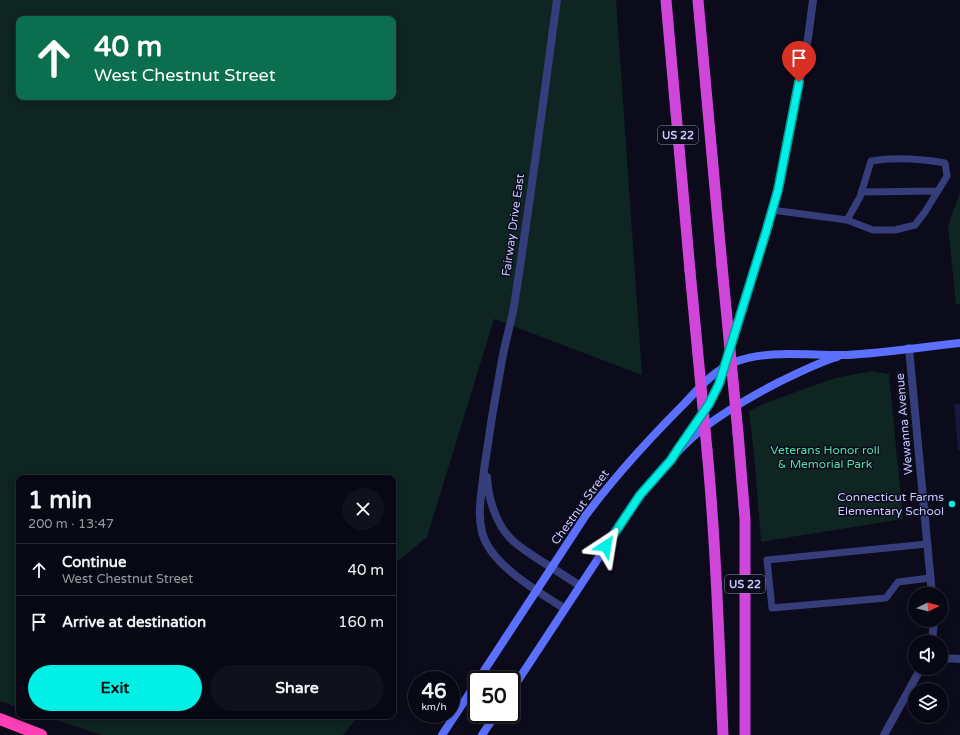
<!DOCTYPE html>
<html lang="en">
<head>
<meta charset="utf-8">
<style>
	:root { --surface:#080814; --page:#11111d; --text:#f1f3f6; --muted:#989aa0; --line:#292934; --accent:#00f0e5 }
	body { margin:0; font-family:"Varela Round",sans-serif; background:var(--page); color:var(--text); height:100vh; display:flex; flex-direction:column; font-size:15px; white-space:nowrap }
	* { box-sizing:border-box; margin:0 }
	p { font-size:13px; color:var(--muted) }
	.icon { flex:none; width:22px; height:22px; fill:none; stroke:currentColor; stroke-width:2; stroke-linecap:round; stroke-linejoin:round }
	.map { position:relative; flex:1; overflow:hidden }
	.drawer { position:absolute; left:16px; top:475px; width:380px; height:244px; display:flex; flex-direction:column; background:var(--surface); border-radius:8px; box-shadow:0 2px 10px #0003,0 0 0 1px var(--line) }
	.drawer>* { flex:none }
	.banner { position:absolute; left:16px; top:16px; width:380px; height:84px; border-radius:8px; box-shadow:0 2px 10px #0003,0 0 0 1px var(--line); background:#0b6e4f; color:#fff; overflow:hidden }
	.needle { width:26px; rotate:84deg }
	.tools { position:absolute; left:908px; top:587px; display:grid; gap:8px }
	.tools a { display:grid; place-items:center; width:40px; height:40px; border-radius:50%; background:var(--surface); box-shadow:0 2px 10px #0003,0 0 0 1px var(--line); font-size:20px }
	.speed { position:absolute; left:408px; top:671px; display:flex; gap:8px; font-size:20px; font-weight:700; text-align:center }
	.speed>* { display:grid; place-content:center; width:52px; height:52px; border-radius:50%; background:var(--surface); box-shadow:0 2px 10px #0003,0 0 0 1px var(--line); line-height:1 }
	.speed small { font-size:10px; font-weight:400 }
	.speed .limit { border:2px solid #111; border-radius:6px; background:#fff; color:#111 }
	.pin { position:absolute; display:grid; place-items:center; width:34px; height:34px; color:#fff; margin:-41px -17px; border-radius:50% 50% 50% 0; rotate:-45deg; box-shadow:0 0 4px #0007 }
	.pin .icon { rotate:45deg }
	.me { position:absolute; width:44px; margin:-22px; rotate:33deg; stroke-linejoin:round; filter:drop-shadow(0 0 3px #0008) }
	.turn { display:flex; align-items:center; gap:14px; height:84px; padding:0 12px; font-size:18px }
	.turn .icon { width:52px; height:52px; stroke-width:2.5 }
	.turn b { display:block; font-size:28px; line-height:34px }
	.round { display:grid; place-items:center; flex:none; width:42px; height:42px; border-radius:21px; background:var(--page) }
	.summary { display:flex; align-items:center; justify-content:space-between; height:68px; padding:0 12px }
	h1 { font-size:24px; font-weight:800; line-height:30px }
	.cta { display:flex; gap:8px; margin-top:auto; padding:8px 12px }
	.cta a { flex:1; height:46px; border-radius:24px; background:var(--accent); color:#111; font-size:16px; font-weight:800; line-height:46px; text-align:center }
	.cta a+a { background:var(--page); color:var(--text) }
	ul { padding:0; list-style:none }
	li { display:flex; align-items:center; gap:12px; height:52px; padding:0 12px; border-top:1px solid var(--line) }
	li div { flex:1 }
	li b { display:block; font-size:15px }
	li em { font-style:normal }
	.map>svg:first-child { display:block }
	.green { fill:#0e2521; fill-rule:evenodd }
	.building { fill:#19173c }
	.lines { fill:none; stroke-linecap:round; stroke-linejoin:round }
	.service { stroke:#353d7b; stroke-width:7 }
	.minor { stroke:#353d7b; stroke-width:8 }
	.tertiary { stroke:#353d7b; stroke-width:8 }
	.secondary { stroke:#5c70ff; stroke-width:8 }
	.trunk { stroke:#d046db; stroke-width:11 }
	.motorway { stroke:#ff40b7; stroke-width:12 }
	.trunk-bridge { stroke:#d046db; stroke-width:11 }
	.route-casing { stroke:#009c95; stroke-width:10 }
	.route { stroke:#00f0e5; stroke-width:7 }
	.poi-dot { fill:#00f0e5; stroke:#0b0b1b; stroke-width:1.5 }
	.labels { text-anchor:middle; stroke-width:3; stroke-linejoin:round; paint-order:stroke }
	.shield { fill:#0b0b1b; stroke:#8d8fbb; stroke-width:1 }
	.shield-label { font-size:11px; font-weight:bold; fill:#c5c7ff }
	.street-label { font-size:12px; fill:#c5c7ff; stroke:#0b0b1b }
	.park-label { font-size:12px; fill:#53dea7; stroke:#0b0b1b }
	.poi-label { font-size:12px; fill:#c5c7ff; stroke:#0b0b1b; text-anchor:end }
</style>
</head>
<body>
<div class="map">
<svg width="960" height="735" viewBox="0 0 960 735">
	<rect width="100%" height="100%" fill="#0b0b1b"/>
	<path class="green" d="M0,0H616L642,375L494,319L427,537L393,565V478H19V708L0,701ZM19,19H393V97H19Z
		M960,192V304H956L948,226Z
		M872,371L889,374L903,519L761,542L754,453L749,411L765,403L835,378Z
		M44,716H358L343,735H102Z"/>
	<path class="building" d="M954,404H960V450L958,451Z"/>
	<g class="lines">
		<path class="service" d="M861,192L937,191
			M772,210L847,220L873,230H895L915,225L925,212L947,176L945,163C921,159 895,157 871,161L860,197L847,220
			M927,544L767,560L772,608L886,598L898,582L930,578"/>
		<path class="minor" d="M909,348L932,594
			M932,642L934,620
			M941,658L960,659
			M884,735L921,668"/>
		<path class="tertiary" d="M557,0C543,102 530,204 514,306C511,324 505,342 502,360C495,397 489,434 484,470C482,491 477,512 482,532C490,565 539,592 565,609
			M731,345L778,190L808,38L813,0
			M680,446L709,404L719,384L725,364
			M487,477C488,498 496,524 511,539C520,548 531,554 541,561C554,569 567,577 580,586"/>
		<path class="secondary" d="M478,680L586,515C616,475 649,439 684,404C699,388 714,370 735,362C768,349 810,356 846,355C884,353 922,347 960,343
			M511,691L632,507C652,479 675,452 701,430C725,411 752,396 779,382C798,373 817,363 837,357
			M442,735L477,682
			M482,735L496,714"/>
		<path class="trunk" d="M666,0L690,271
			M698,0L722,266
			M738,433L745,519V735
			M707,450C716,545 719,640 723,735"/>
		<path class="motorway" d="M0,719L41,735"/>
		<path class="trunk-bridge" d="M722,266L738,433
			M690,271L707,450"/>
	</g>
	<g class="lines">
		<defs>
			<path id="route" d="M606,546L640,495L671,460L678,449L709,404L719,384L766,232L778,190L799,82"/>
		</defs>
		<use href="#route" class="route-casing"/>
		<use href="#route" class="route"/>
	</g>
	<circle class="poi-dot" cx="952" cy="504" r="4"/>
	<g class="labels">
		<g class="shield">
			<rect x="658" y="126" width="40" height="18" rx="3"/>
			<rect x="725" y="575" width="40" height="18" rx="3"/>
		</g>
		<g class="shield-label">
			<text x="678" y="139">US 22</text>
			<text x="745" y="588">US 22</text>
		</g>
		<g class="street-label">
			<text transform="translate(513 225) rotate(-82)" y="4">Fairway Drive East</text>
			<text transform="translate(904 424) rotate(-95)" y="4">Wewanna Avenue</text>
			<text transform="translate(580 507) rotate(-54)" y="4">Chestnut Street</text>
		</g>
		<g class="park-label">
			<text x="825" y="454">Veterans Honor roll<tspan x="825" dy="14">&amp; Memorial Park</tspan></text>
		</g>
		<g class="poi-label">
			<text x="944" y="501">Connecticut Farms<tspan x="944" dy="14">Elementary School</tspan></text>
		</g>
	</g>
</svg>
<div class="tools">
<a><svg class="needle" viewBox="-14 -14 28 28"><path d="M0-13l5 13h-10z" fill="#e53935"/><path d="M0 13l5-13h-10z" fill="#989aa0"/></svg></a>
<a><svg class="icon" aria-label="sound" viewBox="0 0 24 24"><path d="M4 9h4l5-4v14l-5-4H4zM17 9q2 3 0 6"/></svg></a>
<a><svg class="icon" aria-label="layers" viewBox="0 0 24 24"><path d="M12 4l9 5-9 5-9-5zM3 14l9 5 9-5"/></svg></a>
</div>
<div class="speed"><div>46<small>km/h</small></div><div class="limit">50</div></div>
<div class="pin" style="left:799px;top:82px;background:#d93025"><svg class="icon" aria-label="arrive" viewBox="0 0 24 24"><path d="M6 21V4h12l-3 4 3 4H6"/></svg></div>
<svg class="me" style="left:606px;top:546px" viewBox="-20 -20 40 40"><path d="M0-17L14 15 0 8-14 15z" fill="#00f0e5" stroke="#fff" stroke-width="4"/></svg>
<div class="banner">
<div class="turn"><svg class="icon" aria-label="ahead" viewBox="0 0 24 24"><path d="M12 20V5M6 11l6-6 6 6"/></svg><div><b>40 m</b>West Chestnut Street</div></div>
</div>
<section class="drawer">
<div class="summary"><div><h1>1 min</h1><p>200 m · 13:47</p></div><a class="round"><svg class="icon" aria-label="close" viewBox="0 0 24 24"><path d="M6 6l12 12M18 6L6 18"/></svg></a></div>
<ul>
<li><svg class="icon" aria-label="ahead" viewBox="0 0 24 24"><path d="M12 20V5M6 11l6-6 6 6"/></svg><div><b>Continue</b><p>West Chestnut Street</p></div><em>40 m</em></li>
<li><svg class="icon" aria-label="arrive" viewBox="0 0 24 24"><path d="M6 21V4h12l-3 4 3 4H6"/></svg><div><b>Arrive at destination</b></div><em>160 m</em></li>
</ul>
<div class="cta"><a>Exit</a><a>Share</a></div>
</section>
</div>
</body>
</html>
